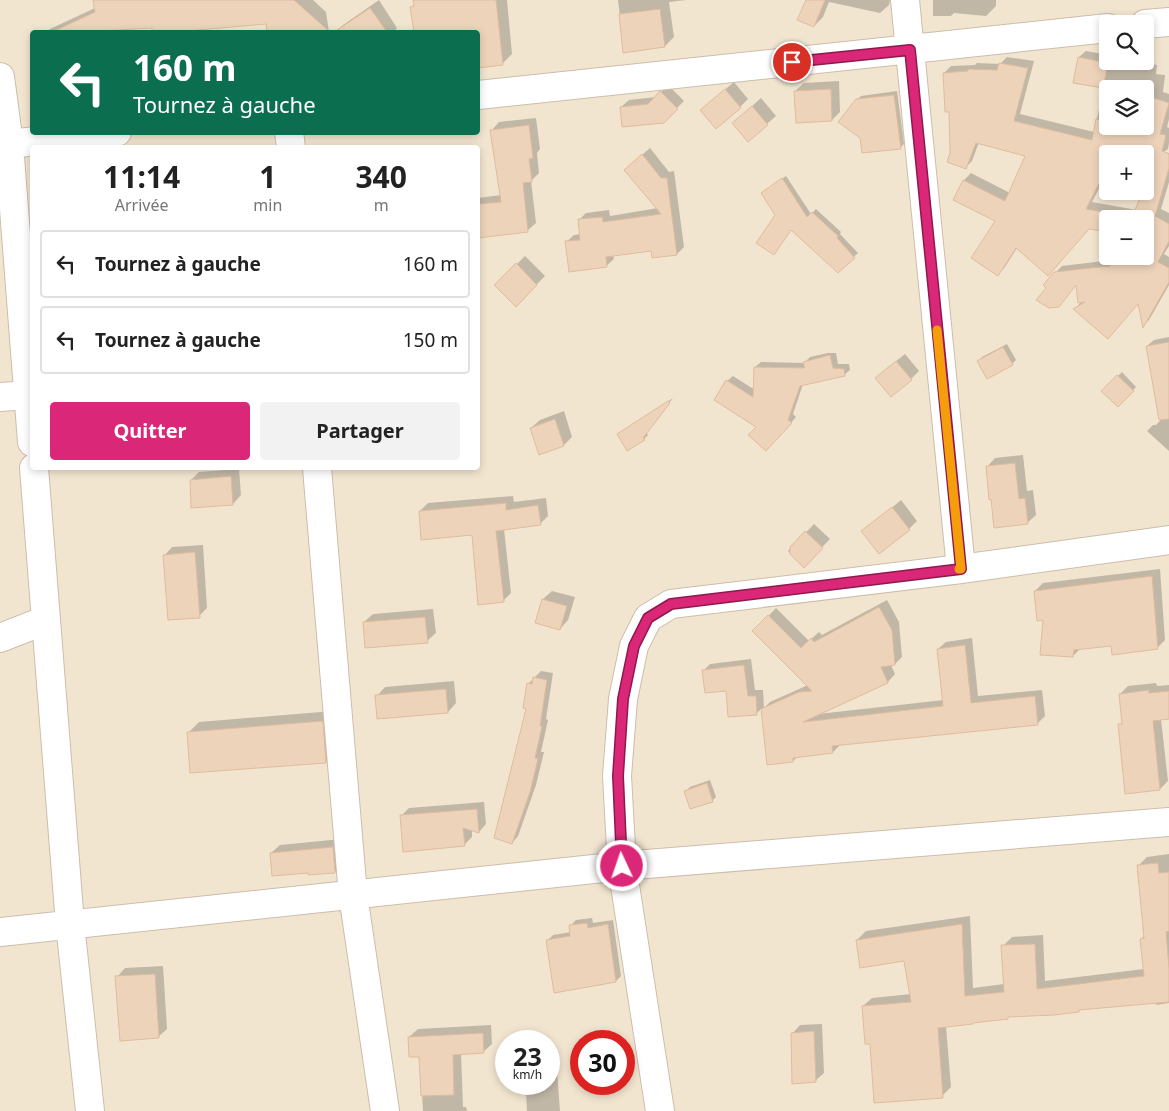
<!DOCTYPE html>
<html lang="fr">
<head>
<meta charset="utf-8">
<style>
	:root { --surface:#fff; --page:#f2f2f2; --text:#222; --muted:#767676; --line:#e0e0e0; --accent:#db2777 }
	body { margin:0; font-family:"Noto Sans",sans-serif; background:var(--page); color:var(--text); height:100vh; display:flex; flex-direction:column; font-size:19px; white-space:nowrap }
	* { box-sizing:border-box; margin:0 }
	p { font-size:16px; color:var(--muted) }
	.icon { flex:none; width:28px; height:28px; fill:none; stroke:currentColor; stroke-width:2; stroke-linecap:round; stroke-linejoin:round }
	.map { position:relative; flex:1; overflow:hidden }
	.sheet { position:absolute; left:30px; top:145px; width:450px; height:325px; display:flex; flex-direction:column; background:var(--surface); border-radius:5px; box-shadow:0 2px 8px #0003 }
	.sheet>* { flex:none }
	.hud { position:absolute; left:30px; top:30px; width:450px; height:105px; border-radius:5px; box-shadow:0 2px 8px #0003; background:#0b6e4f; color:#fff; overflow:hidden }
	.buttons { position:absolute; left:1099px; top:15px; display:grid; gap:10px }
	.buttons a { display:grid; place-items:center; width:55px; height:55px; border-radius:5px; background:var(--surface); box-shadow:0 2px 8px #0003; font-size:25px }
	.speed { position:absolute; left:495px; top:1030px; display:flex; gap:10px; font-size:25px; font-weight:700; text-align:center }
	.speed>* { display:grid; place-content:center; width:65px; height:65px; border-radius:50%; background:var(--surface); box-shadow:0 2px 8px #0003; line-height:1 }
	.speed small { font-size:12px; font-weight:400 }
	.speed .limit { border:8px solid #d22; background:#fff; color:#111 }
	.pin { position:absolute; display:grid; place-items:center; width:42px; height:42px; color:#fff; margin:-21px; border:2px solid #fff; border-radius:50%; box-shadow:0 1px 5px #0007 }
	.me { position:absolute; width:55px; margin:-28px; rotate:357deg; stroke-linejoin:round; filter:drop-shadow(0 0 4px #0008) }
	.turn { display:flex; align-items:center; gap:18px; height:105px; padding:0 20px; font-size:22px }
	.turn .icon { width:65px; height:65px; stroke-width:2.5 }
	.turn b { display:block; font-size:35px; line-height:42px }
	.eta { display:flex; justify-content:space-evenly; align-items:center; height:85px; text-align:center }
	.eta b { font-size:30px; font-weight:700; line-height:35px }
	.primary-button { display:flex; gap:10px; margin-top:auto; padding:10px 20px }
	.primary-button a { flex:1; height:58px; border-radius:5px; background:var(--accent); color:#fff; font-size:20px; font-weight:700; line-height:58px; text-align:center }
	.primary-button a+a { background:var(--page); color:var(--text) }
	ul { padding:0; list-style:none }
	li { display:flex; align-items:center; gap:15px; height:68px; margin:0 10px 8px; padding:0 10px; border:2px solid var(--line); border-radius:5px }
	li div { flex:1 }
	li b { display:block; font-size:19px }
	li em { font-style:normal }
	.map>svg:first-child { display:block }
	.residential { fill:#f2e5d0; fill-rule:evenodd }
	.shadow { fill:#0003; fill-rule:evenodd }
	.building { fill:#eed3bb; stroke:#e0bb9c; fill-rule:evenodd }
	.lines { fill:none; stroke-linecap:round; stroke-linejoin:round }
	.minor-casing { stroke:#cdbdac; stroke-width:30 }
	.minor { stroke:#fff; stroke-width:28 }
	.route-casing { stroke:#8e194d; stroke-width:12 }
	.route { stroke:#db2777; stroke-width:9 }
	.slow { stroke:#f59e0b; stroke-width:9 }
</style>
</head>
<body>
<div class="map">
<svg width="1169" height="1111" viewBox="0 0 1169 1111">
	<rect width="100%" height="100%" fill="#faf3e2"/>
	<path class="residential" d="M0,0H1169V1111H0ZM1108,24H1145V61H1108ZM32,32H478V132H32ZM1108,89H1145V126H1108ZM32,148H478V468H32ZM1108,154H1145V191H1108ZM1108,219H1145V256H1108ZM506,1041H549V1084H506ZM581,1041H624V1084H581Z"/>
	<path class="shadow" d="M95,0H313L326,12L329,32H268L267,23L166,32H154L153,26L104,30L106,32H47L50,29L95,8Z
		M379,0L397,28L393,32H335L343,25Z
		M415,0H507L512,54L502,64L482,48H478V32H470V31L415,32L412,7L415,4Z
		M618,0H686L669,2L674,37L665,46L624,51Z
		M806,0H890L889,5L880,13L829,2L823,17L814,26Z
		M933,0H996V6L986,16L954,13L951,16H933Z
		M1086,51L1108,55V61H1138L1157,65L1156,74L1165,75L1163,92L1169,94V119L1167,127L1169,128V143L1168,149L1164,152L1169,153V182L1161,209L1169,213V246L1164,254L1169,257V285L1149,320L1143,325L1139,302L1075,309L1082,301L1077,284L1065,298L1047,287L1055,273L1062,266L1145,256V219H1108L1089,228L1017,248L1005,267L998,274L997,221L955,199L964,180L971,173L1010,193L1027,155L979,142L972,161L965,168L951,153L950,111L944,73L951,66L975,65L977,63L1000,64L1007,57L1034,61L1020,114L1094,132L1104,87L1074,82L1079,57ZM1108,89H1145V126H1108ZM1120,146L1157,155L1145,186V191L1137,210L1092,202L1108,171V154H1116Z
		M839,81L840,112L832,120L795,91L804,83Z
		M734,82L748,99L740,107L710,102Z
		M668,85L684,101L663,122L621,107L629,100L656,97Z
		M897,91L904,144L900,148L862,138L857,100L861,96Z
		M761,98L776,116L748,140L733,123Z
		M536,118L540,149L537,153L539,173L531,181L536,223L528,230L478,236V198L501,195L492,130L499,122Z
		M650,148L669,172L674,171L684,247L677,254L653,257L652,249L613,255L614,259L606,266L566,242L574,235L581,234L579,220L586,213L609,210L610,216L658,208L633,163Z
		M786,176L811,214L816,209L841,232L840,234L858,253L838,271L777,215L762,193Z
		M525,256L545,276L516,305L496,285Z
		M1169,337V403L1147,346L1154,340Z
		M1007,344L1016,360L1012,364L988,377L979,361L982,357Z
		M828,353H836L838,364H849L850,370L844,375L803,384L793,414L796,417L771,445L727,381L733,376L755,390V367L761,362L804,363L810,357Z
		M905,354L919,371L911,379L885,370Z
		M1122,372L1136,387L1118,406L1103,391Z
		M673,398L646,433L648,435L644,439L618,434Z
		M564,411L572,437L564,445L531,428L540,420Z
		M1169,411V451L1147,431L1153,425H1156Z
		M1023,455L1027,491L1033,490L1036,515L1027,523L987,467L995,458Z
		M239,469L241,495L233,504L191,480L199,472Z
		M513,496L514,502L546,498L548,516L540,524L504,529L511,593L503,601L473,534L420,511L428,503Z
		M901,500L917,521L909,529L863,532Z
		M814,524L830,539L804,566L788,551Z
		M203,545L207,608L199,616L164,556L172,547Z
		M1160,569L1165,640L1157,648L1112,645L1081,648L1073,656L1044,619L1035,591L1043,583Z
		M552,591L575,597L568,620L560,629L536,622L543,599Z
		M887,600L899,622L902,657L895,664L891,665L895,674L888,682L818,714L944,700L938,649L946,642L972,638L978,696L1042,690L1045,716L1037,724L840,745L833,752L798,756L793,761L768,764L762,708L757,713L729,716L727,689L703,671L710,664L751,659L755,690H763L764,708L770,702L808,685L754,631L776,608L809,641L819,632L822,635Z
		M433,609L436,633L427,641L364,622L373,614Z
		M541,671L553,673L546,719L548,720L541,752H544L536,785L518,836L512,843L527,708L528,684Z
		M454,681L456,703L448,712L377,696L385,687Z
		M1156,683L1157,686L1169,685V718L1161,719L1168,781L1160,789L1120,725L1123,721L1120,694L1128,686Z
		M333,711L336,751L326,762L188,733L199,722Z
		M710,780L716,797L712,801L686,791L690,787Z
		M484,802L486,824L479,832L472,829V837L464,845L401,816L409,808Z
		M341,839L343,863L335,872H309L271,853L280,845Z
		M1169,854V1003L1156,1005V1002L1080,1009L1078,1011L1009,1016L1007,1018L946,1026L951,1087L942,1096L871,1042L863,1006L872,998L911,994L905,960L857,940L866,931L970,916L973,988L1004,984L1003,946L1012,937L1043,935L1045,981L1144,969L1141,939L1145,935L1138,866L1147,857Z
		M592,918L593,923L613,920L621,976L616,981L548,940L553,935L571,932L570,926L576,920Z
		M163,966L167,1029L158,1037L117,977L125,968Z
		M822,1024L824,1073L815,1081L792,1034L800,1025Z
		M491,1025L492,1044L483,1052L461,1053L463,1107H466L467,1111H423L420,1055L409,1037L418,1029Z
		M549,1057H556L560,1111H527L526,1093L524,1094L523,1084H549Z"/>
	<path class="building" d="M93,0H294L330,32H267L266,24L176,32H152V28L86,32H52L95,12Z
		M413,0H496L503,65L478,68V32H414L410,7L414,6Z
		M806,0H825L814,27L797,20Z
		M370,8L387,32H334Z
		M660,9L665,47L623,53L619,14Z
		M1078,57L1108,63L1103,88L1073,83Z
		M999,63L1028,68L1014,121L1092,140L1096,119L1108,122V126H1126L1145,131V95L1169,103L1160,134L1166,135L1162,151L1169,154V168L1155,216L1169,224V241L1158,262L1169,268V282L1143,328L1138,304L1108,339L1073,309L1085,302L1078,303L1076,285L1059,307L1049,308L1036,300L1046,288L1043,285L1054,272L1110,266L1115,256H1145V219H1108V232L1089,229L1048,276L1016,248L998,276L971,258L995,221L953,200L963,180L1005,201L1025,156L976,143L966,169L947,162L950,153L949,112H945L943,73L968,71V69L997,70ZM1117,147L1145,153V168L1149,169L1145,182V191H1143L1132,217L1086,209L1108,166V154H1114Z
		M725,89L741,108L716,129L700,110Z
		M831,89L832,121L796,123L794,91Z
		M660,91L678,109L664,123L622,127L620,107L648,104Z
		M894,95L901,149L862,153L860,138L838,122L856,99Z
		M752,106L768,125L748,142L732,123Z
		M529,125L533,158L529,159L532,182L523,183L528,232L478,238V204L501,202L490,130Z
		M642,154L661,178H667L677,255L652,258L651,251L606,257L607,267L569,272L565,241L580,240L578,219L602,217L603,222L661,214L624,170Z
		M782,178L807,217L812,212L838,236L837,238L855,258L838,273L791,230L774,255L756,243L775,215L761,193Z
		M516,263L537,285L516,307L494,285Z
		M1169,342V419L1159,420L1146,346Z
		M1003,347L1013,365L987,379L977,361Z
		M830,355L833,368L844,369L845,376L800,386L788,420L792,423L766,451L748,435L756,427L714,400L726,380L753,397L754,367L805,368L803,362Z
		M896,361L912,380L891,397L875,378Z
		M1117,375L1134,391L1118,407L1101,391Z
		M668,401L670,403L643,438L645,440L627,451L617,434Z
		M555,419L564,446L539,455L530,428Z
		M1015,463L1019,499L1025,498L1028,524L994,528L991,499L989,500L986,466Z
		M231,476L233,505L191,508L190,480Z
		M506,503V510L538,505L541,525L496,531L504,602L478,605L472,535L421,540L419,511Z
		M892,507L910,530L879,554L861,531Z
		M805,531L823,548L804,568L790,554V547Z
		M195,552L200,618L168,620L163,555Z
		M1152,576L1158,649L1112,655L1111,646L1074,650L1073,657L1040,655L1043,620L1037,621L1034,591Z
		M542,599L567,606L560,630L535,623Z
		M879,607L892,630L895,665L881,667L888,683L803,722L943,706L937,649L965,645L971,703L1035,696L1038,725L832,746L833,753L793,758V762L767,765L761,709L799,692L812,691L752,631L768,615L801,648L811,638L814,642Z
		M425,617L428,643L365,648L363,622Z
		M744,665L748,696H756L757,715L728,717L726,691L705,693L702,670Z
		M533,677L547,680L540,726H542L535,758L538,759L530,792L512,844L494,838L526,709L523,708L527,683L532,684Z
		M446,689L448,713L377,719L375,695Z
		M1149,690V693L1169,691V719L1153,721L1160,790L1125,794L1118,724H1122L1119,694Z
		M323,721L326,763L190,773L187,732Z
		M707,783L713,802L690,809L684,791Z
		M477,809L479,833L463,828L465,846L403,852L400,815Z
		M333,847L335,873L308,875V873L272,876L270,853Z
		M1158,863L1159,873L1169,872V931L1166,932L1169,969V1002L1079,1010V1012L1054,1015L1008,1017V1019L973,1023V1024L938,1028L943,1098L874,1103L870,1044H865L862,1006L911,1002L904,961L860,968L856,940L962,924L965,996L1004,992L1001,945L1035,944L1037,989L1144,976L1140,939L1144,938L1137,865Z
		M587,923L588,928L608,924L616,982L554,993L546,940L570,936L569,925Z
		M155,974L159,1038L120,1041L115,976Z
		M814,1031L816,1082L792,1084L791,1033Z
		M483,1033L484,1053L453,1055L454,1095L421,1096L419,1057H409L408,1037Z"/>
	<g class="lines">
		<defs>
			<path id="minor" d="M905,0L961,569
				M1145,24L1169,22
				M0,77L9,144L32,442
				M478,95L1108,28
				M289,132L291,148
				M9,144L117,132
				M0,397L29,395
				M34,468L70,924L90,1111
				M317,468L353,895L385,1111
				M0,638L46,620
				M0,932L622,866L1169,822
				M660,1111L622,866L617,776L623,699L634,646L648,618L671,604L961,569L1169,540"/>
		</defs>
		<use href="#minor" class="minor-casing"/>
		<use href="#minor" class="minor"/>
	</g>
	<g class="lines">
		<defs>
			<path id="route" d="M622,866L618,776L623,699L634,646L648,618L671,604L961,569L910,50L792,62"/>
		</defs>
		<use href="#route" class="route-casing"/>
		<use href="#route" class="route"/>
		<path class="slow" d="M937,330L961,569H959"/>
	</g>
</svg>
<div class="buttons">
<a><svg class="icon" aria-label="search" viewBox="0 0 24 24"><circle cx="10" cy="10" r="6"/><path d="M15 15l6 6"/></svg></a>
<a><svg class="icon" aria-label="layers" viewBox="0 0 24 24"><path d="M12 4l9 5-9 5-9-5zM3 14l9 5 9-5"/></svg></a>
<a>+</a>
<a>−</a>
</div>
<div class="speed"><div>23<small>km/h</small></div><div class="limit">30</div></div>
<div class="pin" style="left:792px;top:62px;background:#d93025"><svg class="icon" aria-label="arrive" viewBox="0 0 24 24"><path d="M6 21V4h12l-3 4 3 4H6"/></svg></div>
<svg class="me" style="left:622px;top:866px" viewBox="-20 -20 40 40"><circle r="17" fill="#db2777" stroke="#fff" stroke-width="3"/><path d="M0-11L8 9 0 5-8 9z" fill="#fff"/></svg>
<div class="hud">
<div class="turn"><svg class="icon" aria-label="left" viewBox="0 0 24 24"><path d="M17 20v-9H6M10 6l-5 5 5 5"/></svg><div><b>160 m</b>Tournez à gauche</div></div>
</div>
<section class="sheet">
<div class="eta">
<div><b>11:14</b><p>Arrivée</p></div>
<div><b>1</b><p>min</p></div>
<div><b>340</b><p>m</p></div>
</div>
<ul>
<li><svg class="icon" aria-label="left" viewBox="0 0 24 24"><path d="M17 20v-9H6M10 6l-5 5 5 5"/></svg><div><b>Tournez à gauche</b></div><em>160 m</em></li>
<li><svg class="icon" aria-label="left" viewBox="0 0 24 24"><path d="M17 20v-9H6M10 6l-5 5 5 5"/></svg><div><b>Tournez à gauche</b></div><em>150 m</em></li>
</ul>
<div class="primary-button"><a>Quitter</a><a>Partager</a></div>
</section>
</div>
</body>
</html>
